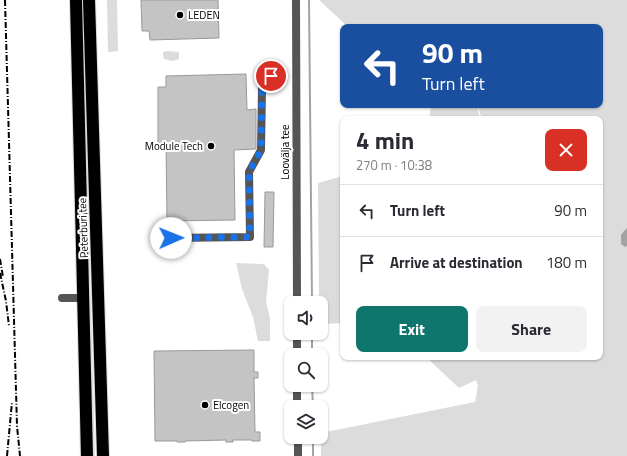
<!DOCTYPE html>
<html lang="en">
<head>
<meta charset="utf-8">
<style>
	:root { --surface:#fff; --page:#f2f2f3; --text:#2b2b33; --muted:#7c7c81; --line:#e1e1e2; --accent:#0f766e }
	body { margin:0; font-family:"Titillium Web",sans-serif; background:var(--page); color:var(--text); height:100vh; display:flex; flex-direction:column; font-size:15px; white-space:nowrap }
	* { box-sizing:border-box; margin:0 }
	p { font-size:13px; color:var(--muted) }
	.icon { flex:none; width:22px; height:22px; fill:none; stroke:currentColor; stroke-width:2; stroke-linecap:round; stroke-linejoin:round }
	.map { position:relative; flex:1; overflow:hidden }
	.sheet { position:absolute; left:340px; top:116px; width:263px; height:244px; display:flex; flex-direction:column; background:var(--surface); border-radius:8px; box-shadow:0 1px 3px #0004 }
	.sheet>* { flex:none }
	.hud { position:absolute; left:340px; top:24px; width:263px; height:84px; border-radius:8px; box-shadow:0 1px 3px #0004; background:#1a4fa0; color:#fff; overflow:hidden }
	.controls { position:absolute; left:284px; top:296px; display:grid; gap:8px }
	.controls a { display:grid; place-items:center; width:44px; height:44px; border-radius:8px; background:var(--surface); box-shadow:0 1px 3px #0004; font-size:20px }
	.pin { position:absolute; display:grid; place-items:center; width:34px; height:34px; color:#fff; margin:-17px; border:2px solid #fff; border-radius:50%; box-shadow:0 1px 4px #0007 }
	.me { position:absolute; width:44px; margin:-22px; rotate:89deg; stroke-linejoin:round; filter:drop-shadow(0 0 3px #0008) }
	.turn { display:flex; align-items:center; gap:14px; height:84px; padding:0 16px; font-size:18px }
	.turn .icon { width:52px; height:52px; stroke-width:2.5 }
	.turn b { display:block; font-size:28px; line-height:34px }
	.round { display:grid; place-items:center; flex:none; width:42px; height:42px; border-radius:8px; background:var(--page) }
	.summary { display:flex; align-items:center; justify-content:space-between; height:68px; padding:0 16px }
	h1 { font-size:24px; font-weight:700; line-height:30px }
	.button { display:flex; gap:8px; margin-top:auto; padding:8px 16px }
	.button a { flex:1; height:46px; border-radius:8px; background:var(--accent); color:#fff; font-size:16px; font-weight:700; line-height:46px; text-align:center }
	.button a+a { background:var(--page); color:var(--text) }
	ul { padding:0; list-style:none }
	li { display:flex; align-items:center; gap:12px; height:52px; padding:0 16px; border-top:1px solid var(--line) }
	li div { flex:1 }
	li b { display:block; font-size:15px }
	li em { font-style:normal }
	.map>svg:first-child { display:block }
	.green { fill:#dcdcdc }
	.water { fill:#a3a3a3 }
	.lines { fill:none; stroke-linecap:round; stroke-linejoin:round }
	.stream { stroke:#a3a3a3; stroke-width:2 }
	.building { fill:#c4c4c4; stroke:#999 }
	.highway-casing { stroke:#dbdbdb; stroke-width:14 }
	.minor { stroke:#555; stroke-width:8 }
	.highway { stroke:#000; stroke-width:12 }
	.rail { stroke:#000; stroke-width:2; stroke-dasharray:6 2 1 2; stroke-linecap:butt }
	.route { stroke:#1a73e8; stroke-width:7; stroke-dasharray:0 12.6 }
	.poi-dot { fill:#000; stroke:#fff; stroke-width:1.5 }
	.labels { text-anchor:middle; stroke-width:4; stroke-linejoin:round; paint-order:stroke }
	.poi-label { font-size:11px; fill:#000; stroke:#fff; text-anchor:start }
	.street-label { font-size:11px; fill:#000; stroke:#fff }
</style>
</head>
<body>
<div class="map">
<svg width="627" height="456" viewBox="0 0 627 456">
	<rect width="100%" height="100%" fill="#fff"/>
	<path class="green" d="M80,0H83L95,456H92Z
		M107,0H117L118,51L108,52Z
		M319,0H627V456H321V433L475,402L478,386L476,380L459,388L426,357H600V119H480L481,116L477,105H600V27H349L347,26Z
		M167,51L179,52V59L173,61L164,59L163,55V52Z
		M437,105H474L477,106L480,119H429L431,106Z
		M343,176V323L323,324L321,316V303H319L318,183Z
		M236,263L264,264L269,270L266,302L270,318V341H258L253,317L242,289Z"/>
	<path class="water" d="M627,228V246L625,247L621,244V235L624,231Z"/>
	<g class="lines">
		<path class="stream" d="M309,0L312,303
			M312,333V355
			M312,385L313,407
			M313,437V456"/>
	</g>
	<path class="building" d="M141,0H218L219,38L150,40L149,31H142Z
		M246,74L247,110L256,109V149L234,150L235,220L167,221L166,143H158V87H166V76Z
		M265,192H274L273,247H264Z
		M254,350V372H258V378H254L255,432H260V441H252V440H233V442H226V440L185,441V442H177V441H155L154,351Z"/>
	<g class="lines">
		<defs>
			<path id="highway" d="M76,0L87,456
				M89,0L103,456"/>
		</defs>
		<use href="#highway" class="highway-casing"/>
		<path class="minor" d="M296,0L297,303
			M171,238L250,237L249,172L261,150L262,88L271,76
			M62,298H83
			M297,333V355
			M297,385V407
			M298,437V456"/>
		<use href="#highway" class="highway"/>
		<path class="rail" d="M5,0L17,426L20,456
			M0,259L3,277
			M0,273L6,301L9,326
			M7,456L12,402"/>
	</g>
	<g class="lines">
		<path class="route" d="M171,238L250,237L249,172L261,150L262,88L271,76"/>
	</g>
	<g class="poi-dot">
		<circle cx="180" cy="15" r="4"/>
		<circle cx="211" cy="146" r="4"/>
		<circle cx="205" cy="405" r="4"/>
	</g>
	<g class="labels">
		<g class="poi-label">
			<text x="188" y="19">LEDEN</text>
			<text x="203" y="150" text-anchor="end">Module Tech</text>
			<text x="213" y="409">Elcogen</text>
		</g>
		<g class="street-label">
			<text transform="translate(285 152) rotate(-90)" y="4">Loovälja tee</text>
			<text transform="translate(83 228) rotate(-92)" y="4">Peterburi tee</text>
		</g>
	</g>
</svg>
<div class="controls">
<a><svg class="icon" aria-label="sound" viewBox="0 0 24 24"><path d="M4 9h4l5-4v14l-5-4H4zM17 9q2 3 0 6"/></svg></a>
<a><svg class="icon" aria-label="search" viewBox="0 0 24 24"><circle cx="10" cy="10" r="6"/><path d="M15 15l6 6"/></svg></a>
<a><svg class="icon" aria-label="layers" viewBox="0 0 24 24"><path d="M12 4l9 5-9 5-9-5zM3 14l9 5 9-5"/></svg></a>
</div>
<div class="pin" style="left:271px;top:76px;background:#d93025"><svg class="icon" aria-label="arrive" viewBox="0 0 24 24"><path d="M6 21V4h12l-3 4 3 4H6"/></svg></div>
<svg class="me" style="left:171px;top:238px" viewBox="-20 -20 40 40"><circle r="19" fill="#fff"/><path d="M0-13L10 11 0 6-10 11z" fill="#1a73e8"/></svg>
<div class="hud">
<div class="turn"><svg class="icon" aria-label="left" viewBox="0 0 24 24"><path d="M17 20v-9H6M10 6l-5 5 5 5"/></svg><div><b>90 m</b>Turn left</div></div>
</div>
<section class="sheet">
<div class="summary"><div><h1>4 min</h1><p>270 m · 10:38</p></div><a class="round" style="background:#d93025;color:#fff"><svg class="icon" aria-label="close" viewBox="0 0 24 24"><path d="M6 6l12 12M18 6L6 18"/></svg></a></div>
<ul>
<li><svg class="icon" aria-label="left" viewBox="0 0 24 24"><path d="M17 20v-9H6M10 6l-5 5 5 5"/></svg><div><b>Turn left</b></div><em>90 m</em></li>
<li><svg class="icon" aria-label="arrive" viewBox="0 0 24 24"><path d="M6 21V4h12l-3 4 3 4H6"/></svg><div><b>Arrive at destination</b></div><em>180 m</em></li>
</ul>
<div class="button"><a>Exit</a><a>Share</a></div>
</section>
</div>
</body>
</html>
